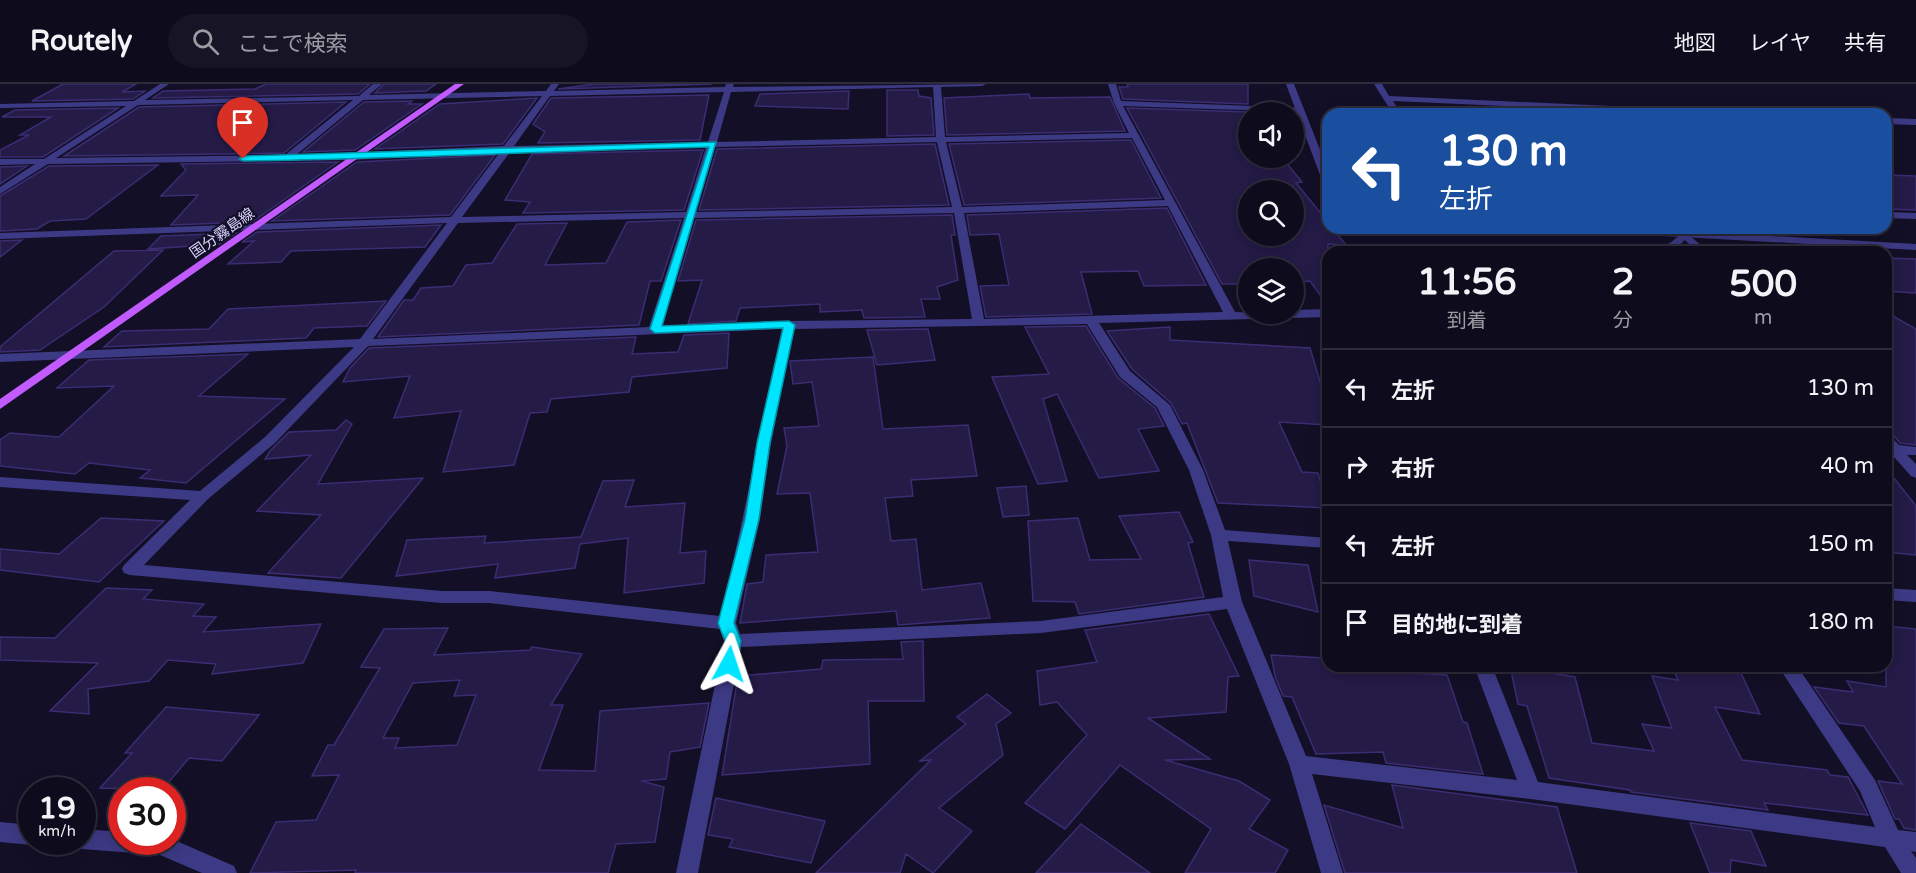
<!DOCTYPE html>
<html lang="ja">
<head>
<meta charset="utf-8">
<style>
	:root { --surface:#0e0b1c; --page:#171425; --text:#f1f3f6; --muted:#9b9ba3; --line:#2e2b3b }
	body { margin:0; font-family:"Varela Round","Noto Sans JP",sans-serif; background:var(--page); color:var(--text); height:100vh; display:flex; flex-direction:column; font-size:22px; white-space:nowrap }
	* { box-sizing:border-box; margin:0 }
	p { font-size:20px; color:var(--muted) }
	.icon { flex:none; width:33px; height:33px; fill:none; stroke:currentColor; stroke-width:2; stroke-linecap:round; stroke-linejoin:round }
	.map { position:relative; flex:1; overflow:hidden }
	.details { position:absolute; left:1322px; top:162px; width:570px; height:426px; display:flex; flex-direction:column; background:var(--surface); border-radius:18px; box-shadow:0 3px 15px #0003,0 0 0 2px var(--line) }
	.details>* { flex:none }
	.hud { position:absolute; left:1322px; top:24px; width:570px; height:126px; border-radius:18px; box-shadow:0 3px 15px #0003,0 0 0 2px var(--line); background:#1a4fa0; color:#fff; overflow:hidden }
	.buttons { position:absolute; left:1238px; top:18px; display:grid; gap:12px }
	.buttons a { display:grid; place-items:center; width:66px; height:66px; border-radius:50%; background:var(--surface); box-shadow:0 3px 15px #0003,0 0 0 2px var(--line); font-size:30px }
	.speed { position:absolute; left:18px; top:693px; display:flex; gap:12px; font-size:30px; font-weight:700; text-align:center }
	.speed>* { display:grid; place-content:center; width:78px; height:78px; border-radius:50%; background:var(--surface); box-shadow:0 3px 15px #0003,0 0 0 2px var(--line); line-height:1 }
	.speed small { font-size:15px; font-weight:400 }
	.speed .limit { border:9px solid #d22; background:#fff; color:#111 }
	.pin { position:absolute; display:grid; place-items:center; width:51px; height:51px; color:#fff; margin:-62px -26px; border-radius:50% 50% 50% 0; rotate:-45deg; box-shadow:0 0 6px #0007 }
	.pin .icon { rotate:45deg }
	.me { position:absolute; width:66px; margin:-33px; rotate:5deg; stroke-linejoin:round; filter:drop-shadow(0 0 4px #0008) }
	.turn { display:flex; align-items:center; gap:21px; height:126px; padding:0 18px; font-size:27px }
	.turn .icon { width:78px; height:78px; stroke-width:2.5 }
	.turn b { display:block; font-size:42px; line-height:51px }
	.eta { display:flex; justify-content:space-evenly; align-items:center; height:102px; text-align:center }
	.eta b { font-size:36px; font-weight:700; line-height:42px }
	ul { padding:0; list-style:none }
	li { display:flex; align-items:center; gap:18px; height:78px; padding:0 18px; border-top:2px solid var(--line) }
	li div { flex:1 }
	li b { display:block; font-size:22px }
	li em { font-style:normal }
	header { display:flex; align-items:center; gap:36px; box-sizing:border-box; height:84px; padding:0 30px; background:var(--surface); border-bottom:2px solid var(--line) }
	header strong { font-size:28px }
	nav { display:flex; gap:33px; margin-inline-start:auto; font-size:21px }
	.search { width:420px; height:54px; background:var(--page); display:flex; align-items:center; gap:15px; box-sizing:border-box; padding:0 21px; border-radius:33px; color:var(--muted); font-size:22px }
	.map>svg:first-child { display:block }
	.building { fill:#241b47; stroke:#3b2d73; stroke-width:1.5; fill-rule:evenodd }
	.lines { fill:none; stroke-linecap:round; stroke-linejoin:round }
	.service { fill:#3d3a85; fill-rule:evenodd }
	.minor { fill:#3d3a85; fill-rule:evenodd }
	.tertiary { fill:#3d3a85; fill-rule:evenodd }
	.primary { fill:#c25bff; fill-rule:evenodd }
	.route { fill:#00e5ff; stroke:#0095a6; stroke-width:1.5 }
	.labels { text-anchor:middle; stroke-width:4.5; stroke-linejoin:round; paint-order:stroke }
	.far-street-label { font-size:15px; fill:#d9d4ff; stroke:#130f26 }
</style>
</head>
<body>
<header>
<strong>Routely</strong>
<div class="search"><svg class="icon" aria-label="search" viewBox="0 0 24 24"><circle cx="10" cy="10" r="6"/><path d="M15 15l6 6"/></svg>ここで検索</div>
<nav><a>地図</a><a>レイヤ</a><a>共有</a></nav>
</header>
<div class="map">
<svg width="1916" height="789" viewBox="0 0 1916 789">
	<rect width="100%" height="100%" fill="#130f26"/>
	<path class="building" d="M63,0H136L122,8L145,7L133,15L32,17Z
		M266,0H370L358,10L153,14L163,7L255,5Z
		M384,0H436L426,7L375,9Z
		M594,0H712L558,5Z
		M1127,0H1248V20L1123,15L1119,3H1128Z
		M887,6H918L919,12L931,14L934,51L887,52Z
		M849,7L848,25L755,22L760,10Z
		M1029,10L1030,14L1110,13L1125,47L947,51L944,14Z
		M709,11L700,56L538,59L545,48L533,40L551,14Z
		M537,14L503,60L375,65L440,20Z
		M412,17L408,20H422L355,66L303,68L364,18Z
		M346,18L284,69L64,72L139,23Z
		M118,24L43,73H0V66L29,51H20L51,33H2L15,26Z
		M1127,24L1248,28V77L1284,76L1302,98L1296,99L1328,138V144H1332L1346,161L1328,160V222L1310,197L1293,198V181L1248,182V200H1222ZM1293,102V152H1248V103Z
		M1131,56L1161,114L964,121L949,60Z
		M935,60L949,121L699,126L717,65Z
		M703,66L684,126L523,129L530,118L505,116L532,70Z
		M495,71L450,131L272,137L357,78Z
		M338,78L252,138L171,141L198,111L161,112L186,86L181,80Z
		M158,81L86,135L50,137L37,145L0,147V112L49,82Z
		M27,82L0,100V83Z
		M1886,91L1916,92V126L1886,125Z
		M1167,124L1206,201L1144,202L1138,187L1081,188L1092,230L986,233L980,202L1009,201L999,150L970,151L967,131Z
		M952,131L955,151H951L958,196L937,203L940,215H921L925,233L864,234L862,226L820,228V220L740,224L736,237L688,240L702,196L678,197L696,136Z
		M681,136L661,197H650L639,241L378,253L404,216H413L421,204L453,202L466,181L492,179L517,140L567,139L545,181L606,179L627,138Z
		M441,141L425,163L291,167L281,178L228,180L254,157L242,158L257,148Z
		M236,149L220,160L148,165L161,152Z
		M22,156L0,173V157Z
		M163,166L104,223L40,266L0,268V263L114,167Z
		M1886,174L1916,175V209L1886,207Z
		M386,217L367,242L314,244L306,254L104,263L122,247L209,245L228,225Z
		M1886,228L1916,245V361L1900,359L1893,351L1886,350Z
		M1086,242L1118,294L1155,324L1164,342L1138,345L1159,387L1099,394L1057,310L1043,315L1067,397L1038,400L992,293L1049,290L1025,243Z
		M1170,243V256L1310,264L1328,324V341L1279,338L1302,388L1318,389L1328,424L1218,419L1187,339L1182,340L1171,319L1132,285L1107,247Z
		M928,245L935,276L877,281L867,246Z
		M729,249L727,284L632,293L629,308L551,315L547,328L530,329L514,381L443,388L461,327L394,334L410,292L343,298L350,284L369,264L636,253L632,270L678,268L684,251Z
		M248,270L199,312L285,315L186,399L140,394L150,386L89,379L75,390L0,382V356L10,349L59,353L114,302L57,304L89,276Z
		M873,273L883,345L968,341L977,392L911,396L913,412L885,414L891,457L916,455L922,506L981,499L990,534L898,541L896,527L740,539L747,500L763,498L766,471L818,468L810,409L777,410L787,362L784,344L819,342L812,298L793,300L790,277Z
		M346,336L352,340L318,400L423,394L341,494L268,489L321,431L257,427L311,371L265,375L270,367L289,348L336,346Z
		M1886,384L1916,422V471L1886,468Z
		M634,396L625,423L685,419L680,469L706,467L704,499L624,509L628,454L580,460L575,484L495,494L498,480L396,492L407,456L486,452L484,459L581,453L603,397Z
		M1026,402L1029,431L1003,433L997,404Z
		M1179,428L1193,458L1188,459L1204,513L1079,530L1075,518L1033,517L1028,437L1078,434L1090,476L1141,475L1119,432Z
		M101,434L164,437L99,498L0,486V465L59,470Z
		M1249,476L1308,481L1318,528L1254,512Z
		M106,504L152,506L143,515L204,520L193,532L216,533L203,548L321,540L303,579L212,590L216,580L168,576L149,597L88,605L89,630L50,627L98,579L0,576V553L55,554Z
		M1209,530L1239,592L1228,593L1226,628L1148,634L1210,675L1165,676L1239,697L1270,716L1249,745L1288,766L1275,789H1185L1211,745L1120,681L1065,745L1025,719L1087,651L1057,618L1040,621L1037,587L1097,578L1085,546Z
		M1886,542L1916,545V746L1904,744L1899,735H1895L1878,697L1902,700L1864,642L1839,639L1814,603L1853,608L1847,597L1886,603Z
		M448,544L434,571L530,566L532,563L582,570L551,621H563L539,686L595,687L600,627L709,619L700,663L670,668L666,695L641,697L664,703L655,758L616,760L608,789H355L356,786L250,789L276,738L316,736L339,691L312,692L328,661H334L380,584L361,583L384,545ZM460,596L454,612L476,611L457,661L395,664L399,654H383L413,599Z
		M923,557L924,617H868L870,680L722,691L738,592L821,585L823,576L903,575L901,558Z
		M1271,571L1325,574L1327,582H1398L1399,588L1447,591L1463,638L1467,639L1483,690L1386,679L1383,668L1316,670L1292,613L1283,612L1275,592Z
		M1510,582L1575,593L1592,659L1654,667L1642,640L1672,644L1652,592L1678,596L1672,582H1694L1741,589L1760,630L1715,623L1742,676L1827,686L1830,691L1848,693L1868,731L1764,719L1768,726L1631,708L1630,706L1549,694L1527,622L1518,620Z
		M987,610L1011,629L996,640L1003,671L939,724L972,747L933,789L906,770L900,789H816L931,676L920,677L966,640L957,633Z
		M166,623L259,631L222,677L189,674L162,706L100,704L132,669H125Z
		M1392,701L1557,723L1577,789H1345L1324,721L1403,744Z
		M716,714L825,737L811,779L729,763L733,755L708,751Z
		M1690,739L1751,747L1766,782L1731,776L1730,789H1710Z
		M1081,740L1150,789H1036Z"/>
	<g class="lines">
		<path class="service" d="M1374,0H1382L1389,12L1742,28L1746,30H1687L1393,17L1401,30H1393Z
			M1886,34L1916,35V41L1886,40Z
			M1886,128L1916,129V135L1886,134Z"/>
		<path class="minor" d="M160,0H169L145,16L359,12L373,0H382L369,11L546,7L551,0H559L554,7L725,3L726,0H734L733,3L986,0L982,2L941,3L945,53L1129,49L1114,19L1108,0H1116L1121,17L1303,24V28H1300L1123,22L1235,228L1293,230V226L1328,225V233L1099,239L1130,287L1170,321L1203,386L1225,446L1328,454V464L1228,457L1242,518L1306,672L1517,696L1474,582H1492L1538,698L1875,743L1860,707L1778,582H1797L1875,696L1898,746L1916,748V768L1911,767L1916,774V789H1901L1885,763L1531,715L1312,690L1343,789H1321L1289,680L1227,525L1041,549L741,563L698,789H676L724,557L720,545L489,519H442L130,491L124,489L122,485L124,481L190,416L0,403V393L200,407L265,353L354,263L0,278V270L360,255L447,139L0,155V149L451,133L500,68L352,76L48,80L0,110V103L35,80L0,81V75H44L126,22L0,24V20L134,17ZM933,3L936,53L717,58L731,8ZM724,8L708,58L514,62L550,12ZM542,12L504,62L296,71L363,16ZM353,16L285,71L56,74L138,21ZM1132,54L1165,116L962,123L946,58ZM937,58L952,123L696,128L715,63ZM706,63L686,128L462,133L510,68ZM1168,122L1223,228L984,235L964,129ZM954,129L972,235L789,237L662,243L694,134ZM684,134L649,243L373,255L458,139ZM1087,240L1120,293L1157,323L1189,386L1211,451L1223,513L1041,537L740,550L736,539L760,435L771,359L794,245ZM782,245C761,341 744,437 720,532L489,507H442L144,481L208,415L275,359L368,262Z
			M1685,147L1708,168H1697L1685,156C1674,167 1663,168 1648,168L1670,159Z
			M1886,352L1891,353L1899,361L1916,363V371H1907L1916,380V394L1911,392L1886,364Z
			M1886,504L1916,506V518L1886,516Z
			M0,738L32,741V758H40L32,761L0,758Z
			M82,745L122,748V758H172V755L234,782L237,789H202L160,771L82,765L74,762L72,758H82Z"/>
		<path class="tertiary" d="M1286,0H1294L1328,86V102L1323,99Z
			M1569,144H1630L1916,160V166L1574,147Z"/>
		<path class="primary" d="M455,0H464L0,325V315Z"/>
	</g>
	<path class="route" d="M716,58L662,242L789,237L795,241L770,359L759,435L734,539L741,557L737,580L729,587L720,580L725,557L718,539L745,435L757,359L783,244L655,249L650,245L709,63C554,67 398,75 243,77L239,75L243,72Z"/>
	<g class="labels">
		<g class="far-street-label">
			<text transform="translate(222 149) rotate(-35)" y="5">国分霧島線</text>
		</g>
	</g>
</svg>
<div class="buttons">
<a><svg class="icon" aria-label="sound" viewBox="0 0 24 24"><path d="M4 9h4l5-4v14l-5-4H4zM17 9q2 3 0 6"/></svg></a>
<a><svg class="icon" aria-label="search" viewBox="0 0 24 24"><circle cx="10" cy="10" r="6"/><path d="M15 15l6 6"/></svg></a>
<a><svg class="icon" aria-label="layers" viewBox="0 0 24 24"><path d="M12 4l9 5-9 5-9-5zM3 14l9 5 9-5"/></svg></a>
</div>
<div class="speed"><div>19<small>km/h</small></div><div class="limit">30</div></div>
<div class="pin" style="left:243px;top:75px;background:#d93025"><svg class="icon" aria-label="arrive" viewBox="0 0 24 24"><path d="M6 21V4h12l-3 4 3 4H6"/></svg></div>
<svg class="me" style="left:729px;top:580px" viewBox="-20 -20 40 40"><path d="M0-17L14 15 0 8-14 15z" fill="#00e5ff" stroke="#fff" stroke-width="4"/></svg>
<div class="hud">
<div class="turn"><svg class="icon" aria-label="left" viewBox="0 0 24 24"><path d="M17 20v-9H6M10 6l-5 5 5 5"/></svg><div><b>130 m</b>左折</div></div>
</div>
<section class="details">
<div class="eta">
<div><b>11:56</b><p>到着</p></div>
<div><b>2</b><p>分</p></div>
<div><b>500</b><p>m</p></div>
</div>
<ul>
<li><svg class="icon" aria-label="left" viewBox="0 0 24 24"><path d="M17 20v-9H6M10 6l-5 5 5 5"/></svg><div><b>左折</b></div><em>130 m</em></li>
<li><svg class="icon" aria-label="right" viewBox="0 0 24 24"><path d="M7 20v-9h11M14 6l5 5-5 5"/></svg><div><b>右折</b></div><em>40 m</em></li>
<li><svg class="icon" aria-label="left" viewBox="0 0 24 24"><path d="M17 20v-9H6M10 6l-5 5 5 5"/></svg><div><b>左折</b></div><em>150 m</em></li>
<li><svg class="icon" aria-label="arrive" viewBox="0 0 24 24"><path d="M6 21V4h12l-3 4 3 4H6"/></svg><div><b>目的地に到着</b></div><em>180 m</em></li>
</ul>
</section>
</div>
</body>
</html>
